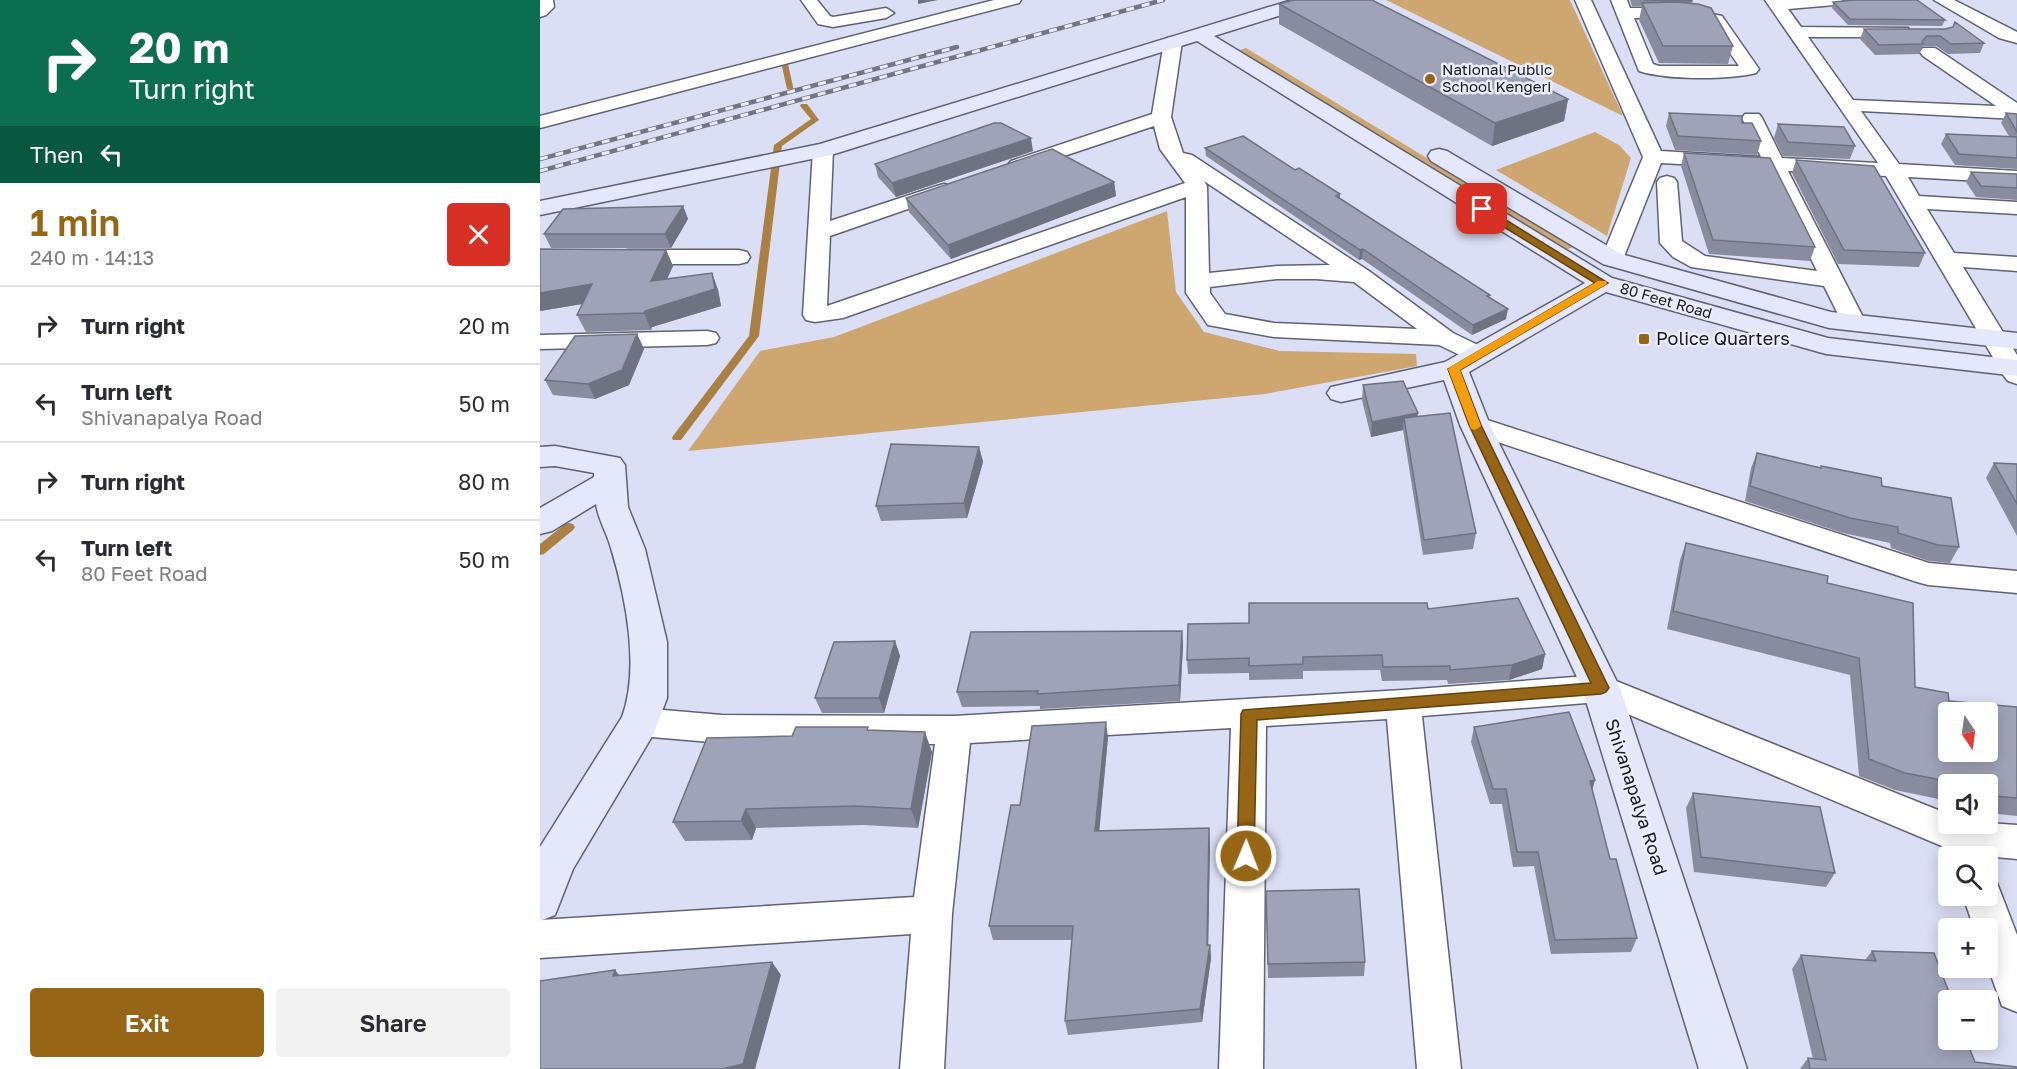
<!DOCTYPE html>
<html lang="en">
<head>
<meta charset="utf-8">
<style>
	:root { --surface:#fff; --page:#f2f2f3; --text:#2b2b33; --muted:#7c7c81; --line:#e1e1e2; --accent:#966616 }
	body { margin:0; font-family:"Golos Text",sans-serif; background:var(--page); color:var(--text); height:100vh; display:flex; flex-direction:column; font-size:22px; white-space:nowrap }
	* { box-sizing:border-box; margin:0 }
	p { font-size:20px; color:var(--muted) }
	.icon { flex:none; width:33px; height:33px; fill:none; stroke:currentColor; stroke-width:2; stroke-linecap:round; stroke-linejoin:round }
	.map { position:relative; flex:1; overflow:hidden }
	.sheet { display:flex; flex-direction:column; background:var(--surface); width:540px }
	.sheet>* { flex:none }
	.guide { background:#0b6e4f; color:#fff; overflow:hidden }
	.needle { width:39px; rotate:167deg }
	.tools { position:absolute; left:1398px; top:702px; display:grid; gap:12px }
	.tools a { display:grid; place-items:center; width:60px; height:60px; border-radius:6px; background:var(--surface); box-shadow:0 3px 15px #0003; font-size:30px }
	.pin { position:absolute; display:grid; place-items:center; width:51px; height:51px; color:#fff; margin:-26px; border-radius:12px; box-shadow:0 3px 9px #0006 }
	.me { position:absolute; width:66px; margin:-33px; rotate:1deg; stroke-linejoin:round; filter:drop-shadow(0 0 4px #0008) }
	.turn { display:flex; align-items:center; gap:21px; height:126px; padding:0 30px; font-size:27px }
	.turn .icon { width:78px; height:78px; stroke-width:2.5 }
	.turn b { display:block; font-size:42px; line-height:51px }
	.then { display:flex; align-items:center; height:57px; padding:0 30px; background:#0003; gap:12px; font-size:22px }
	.round { display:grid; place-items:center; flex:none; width:63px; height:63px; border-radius:6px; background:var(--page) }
	.overview { display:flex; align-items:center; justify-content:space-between; height:102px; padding:0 30px }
	h1 { font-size:36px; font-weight:600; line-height:45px; color:var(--accent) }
	.action { display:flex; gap:12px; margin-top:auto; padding:12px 30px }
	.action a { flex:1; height:69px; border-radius:6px; background:var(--accent); color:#fff; font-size:24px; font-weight:600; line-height:69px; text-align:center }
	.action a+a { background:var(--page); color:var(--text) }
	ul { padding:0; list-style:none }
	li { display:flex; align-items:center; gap:18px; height:78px; padding:0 30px; border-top:2px solid var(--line) }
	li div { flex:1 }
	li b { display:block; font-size:22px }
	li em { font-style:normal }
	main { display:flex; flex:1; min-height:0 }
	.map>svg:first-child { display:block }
	.green { fill:#cea670 }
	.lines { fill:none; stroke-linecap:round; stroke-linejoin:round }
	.stream { fill:#ab8043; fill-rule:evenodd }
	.street-casing { stroke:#5e6276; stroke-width:3 }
	.secondary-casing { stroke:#5e6276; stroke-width:3 }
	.street { fill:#fff; fill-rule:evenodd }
	.secondary { fill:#e5e8fb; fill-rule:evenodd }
	.rail-casing { stroke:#727584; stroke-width:4.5 }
	.rail { stroke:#eaedfb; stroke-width:3; stroke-dasharray:8; stroke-linecap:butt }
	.wall { fill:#898c9e }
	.shaded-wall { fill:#6f7281 }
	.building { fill:#9fa3b8; stroke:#6f7281; stroke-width:1.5; fill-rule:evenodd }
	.route { fill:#966616; stroke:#62420e; stroke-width:1.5 }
	.slow { fill:#f59e0b }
	.poi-dot { fill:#966616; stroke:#eaedfb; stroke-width:2 }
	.labels { text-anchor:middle; stroke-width:5; stroke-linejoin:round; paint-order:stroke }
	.far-poi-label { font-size:15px; fill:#171921; stroke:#eaedfb; text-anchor:start }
	.far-street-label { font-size:15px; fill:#171921; stroke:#eaedfb }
	.poi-label { font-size:18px; fill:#171921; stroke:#eaedfb; text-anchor:start }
	.street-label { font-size:18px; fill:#171921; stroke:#eaedfb }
</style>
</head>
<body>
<main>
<section class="sheet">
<div class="guide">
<div class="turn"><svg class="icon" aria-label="right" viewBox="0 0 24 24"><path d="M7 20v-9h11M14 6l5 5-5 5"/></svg><div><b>20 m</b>Turn right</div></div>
<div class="then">Then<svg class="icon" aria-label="left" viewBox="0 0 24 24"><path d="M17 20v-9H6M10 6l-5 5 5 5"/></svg></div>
</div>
<div class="overview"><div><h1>1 min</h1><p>240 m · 14:13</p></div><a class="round" style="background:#d93025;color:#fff"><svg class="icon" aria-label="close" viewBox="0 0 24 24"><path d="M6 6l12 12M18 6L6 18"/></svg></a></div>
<ul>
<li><svg class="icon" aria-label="right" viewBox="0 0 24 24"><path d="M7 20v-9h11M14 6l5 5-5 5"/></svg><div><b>Turn right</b></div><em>20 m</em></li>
<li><svg class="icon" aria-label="left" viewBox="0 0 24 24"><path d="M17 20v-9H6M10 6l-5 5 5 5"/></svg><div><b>Turn left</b><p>Shivanapalya Road</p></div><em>50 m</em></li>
<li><svg class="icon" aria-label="right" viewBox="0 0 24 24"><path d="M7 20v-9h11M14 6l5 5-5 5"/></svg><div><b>Turn right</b></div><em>80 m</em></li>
<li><svg class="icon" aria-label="left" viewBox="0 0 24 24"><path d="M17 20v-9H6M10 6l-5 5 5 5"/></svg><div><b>Turn left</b><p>80 Feet Road</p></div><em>50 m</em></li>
</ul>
<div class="action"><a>Exit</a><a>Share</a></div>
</section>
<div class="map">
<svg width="1477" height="1069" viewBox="0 0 1477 1069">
	<rect width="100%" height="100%" fill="#dbdff6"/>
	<path class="green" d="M846,0H1030L1083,116Z
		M706,48L1033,247L1023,251L697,51Z
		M1055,132L1079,145L1091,158L1067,236L956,170Z
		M627,211L636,292L664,332L740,351L876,354L877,366L725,394L148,451L220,351L294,337Z"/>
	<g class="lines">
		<path class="stream" d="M241,62L248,64L254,91L247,89Z
			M261,104H267L279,120L242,146L219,336L141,440H133L132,438L133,436L209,336L234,145L271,119L260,106Z
			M29,523L33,524L35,527L33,530L4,554L0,555V544L25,524Z"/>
		<defs>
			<path id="street" d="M0,0H13L14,7L6,15L0,17Z
				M261,0H277L290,16L293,17L346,8L354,13L346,18L293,27L278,24Z
				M454,0H481L479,3L0,128V116Z
				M1035,0H1051L1121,151L1221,157L1202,118L1205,114H1219L1222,118L1242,158L1338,163L1225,0H1303L1295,5L1248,9L1261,27L1368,28L1370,32L1368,36L1362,37H1268L1313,100L1456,106L1383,56L1380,52L1383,48H1395L1477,103V119L1321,111L1359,164L1477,171V183L1368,177L1379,196L1477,202V214L1387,209L1414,253L1477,257V271L1423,267L1477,355V384L1468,381L1464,376L1346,176L1248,171L1326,323L1323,328L1314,330L1305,328L1284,286L1151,267L1133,257L1120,243L1117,182L1120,178L1127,176L1134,178L1137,182L1142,241L1165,256L1277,271L1227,169L1121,163L1083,259L1080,264L1072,266L1064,264L1061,259L1103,157Z
				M1071,0H1087L1090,8H1143L1182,16L1219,69L1216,73C1188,80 1126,80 1099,71ZM1131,17L1154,19L1170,24L1199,66H1119L1113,64L1094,18Z
				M1394,0H1414L1477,32V43L1459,38Z
				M633,37L639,38L642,42L631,117L643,153L652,155L829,271L913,333L946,349L950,354L946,359L937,362L928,359L899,345L734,337L668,325L646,293V197L303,318L275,322L266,320L263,315L273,150L276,146H290L293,150L290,221L397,186L404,184L411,186L415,190L411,194L290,236L287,306L645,183L620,149L614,126L485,169H471L468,165L471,161L612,114L624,42L627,38ZM664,181L790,265L737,266L669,273L667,186ZM737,279H776L814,282L877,329L734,323L685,314L670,293V287Z
				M88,250H199L207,252L210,257L207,262L199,264H88L80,262L77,257L80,252Z
				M167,331L176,333L179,338L176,343L167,345L0,349V335Z
				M935,416L1389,563L1477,571V593L1388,585L1377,582L925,431L921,425L925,419Z
				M1061,675L1408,814V824L1448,823L1477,825V859L1422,854L1409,849L1059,702L882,716L921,1069H877L847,719L726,726L723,1069H679L691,728L430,743L412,914L404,1069H360L371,934L0,958V920L374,897L395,744L182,743L100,736L88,732L83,722L88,712L100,708L182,715L414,716L863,690Z
				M1448,880L1457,883L1477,935V1012L1462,1006L1448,967V928H1434L1423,896H1448Z"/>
			<path id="secondary" d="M752,0H780L777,4L674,36L1072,278L1288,338L1477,360V376L1286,354L1066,292L929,372L950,425L1080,688L1207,1069H1159L1042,688L920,425L904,380L801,402L791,399L787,393L791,387L905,362L1045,283L657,41L291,155L0,215V201L280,144Z
				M899,149L907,151L1081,254L1291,312L1477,333V349L1289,328L1063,264L891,161L888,156L891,151Z
				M15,446L80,458L85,465L88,507L105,549L127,642V698L114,733L33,869L15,915L0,921V847L82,717C100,668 86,598 71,548C67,533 58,519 56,504L12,531L0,534V508L54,477V473L15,466L0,467V447Z"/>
		</defs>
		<use href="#street" class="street-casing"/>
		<use href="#secondary" class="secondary-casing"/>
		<use href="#street" class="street"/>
		<use href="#secondary" class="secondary"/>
		<defs>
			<path id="rail" d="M0,159L417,47
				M0,171L623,0"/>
		</defs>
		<use href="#rail" class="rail-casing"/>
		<use href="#rail" class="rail"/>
	</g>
	<path class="wall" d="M1090,0H1152V4L1193,46L1188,64L1119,63L1099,20L1102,6H1092Z
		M1293,2L1405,20L1402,26L1308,25L1292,8Z
		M739,4L1028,99L1024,121L952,146L739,24Z
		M1324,29H1405L1444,43L1440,53L1408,54L1396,46H1383L1379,54L1335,55L1320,39Z
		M1129,113L1202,123L1221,141L1217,155L1135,150L1126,126Z
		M1466,113L1477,114V169L1415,165L1401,144L1406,134L1469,136L1461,123Z
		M1238,124L1315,146L1310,159L1243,156L1234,138Z
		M665,148L755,170L800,194V199L950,295L949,297L966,319L932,335L822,259L819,260L666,156Z
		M493,151L356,197L338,177L335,164Z
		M1144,153L1275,247L1270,261L1169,254L1141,166Z
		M1256,160L1385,253L1379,267L1298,264L1252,173Z
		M1431,172L1477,174V200L1436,197L1426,182Z
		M574,182L576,196L411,259L369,212L366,198Z
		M143,206L148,219L131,248H11L4,234Z
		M0,249L126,250L133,266L127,279L172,273L178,290L181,306L112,327L111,330L46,332L37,315L43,304L0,311Z
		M97,334L104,349L89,385L55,399L13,395L5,380Z
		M823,385L877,416L936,533L933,549L883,555L863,430L831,437L822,400Z
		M439,447L443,462L427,518L341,521L336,506Z
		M1217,453L1281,468V466L1342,486L1419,547L1410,563L1389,561L1351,548L1350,543L1303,533L1205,501L1211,468Z
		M1454,463L1477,464V536L1446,478Z
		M1146,543L1287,583L1375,687L1409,701L1477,707V816L1448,813V784H1408V801L1355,790L1319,776L1310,675L1127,629L1140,560Z
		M888,609L1005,654L1002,669L969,680L908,684L907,680L842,681L840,670L763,671V679L709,680V673L648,674L647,660L709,623Z
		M642,631L643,646L640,701L500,709V706L422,707L417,692Z
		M355,641L360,656L344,713H282L275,698Z
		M934,727L1055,780L1052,790L1070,859L1097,938L1091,952L1011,954L994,866L973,867L962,804H950L931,742Z
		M329,730L392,752L378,828L324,825L216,828L212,840L145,841L133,822L252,736Z
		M568,737L559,830L670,843L668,945H670L671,958L662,1022L528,1035L525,1021L532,940H453L449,926L480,805Z
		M1153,793L1295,873L1286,887L1154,872L1146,808Z
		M726,891L825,962L824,976L728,978Z
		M1332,951L1435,1062L1477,1069H1260L1268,1058L1273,1059L1252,969L1261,955L1325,960Z"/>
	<path class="shaded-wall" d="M378,0H398L378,4Z
		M1028,99L1024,121L952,146L955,123Z
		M491,138L493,151L356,197L352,183Z
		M574,182L576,196L411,259L408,245Z
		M143,206L148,219L131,248L125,234Z
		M823,249L822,259L819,260L820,250Z
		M126,250L133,266L118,298L111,281Z
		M172,273L178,290L181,306L112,327L111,330L104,313L105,311Z
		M52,284L59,301L0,311V293Z
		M968,309L966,319L932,335L933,325Z
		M97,334L104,349L89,385L55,399L48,384Z
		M878,413L876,428L864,418L863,430L831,437L832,422Z
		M439,447L443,462L427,518L424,503Z
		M642,631L643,646L640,701L639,685Z
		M355,641L360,656L344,713L339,698Z
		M1005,654L1002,669L969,680L972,665Z
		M566,722L568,737L558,845L555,831Z
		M385,732L392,752L378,828L371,809Z
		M1055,780L1051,794L1050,781Z
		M206,809L216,828L212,840L201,821Z
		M669,828L670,843L668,955L670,945L671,958L662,1022L660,1009L667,945Z
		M232,962L241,975L215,1069H182Z
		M75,970L86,984L73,976Z"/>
	<path class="building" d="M754,0H832L1028,99L955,123L739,4Z
		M1104,0H1152V1Z
		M1314,0H1377L1405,20L1310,19L1293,2Z
		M1135,2L1158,4L1171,8L1193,46H1123L1102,3Z
		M1415,22L1444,43L1411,44L1400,36H1387L1382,41L1383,44L1339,45L1324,29H1405L1413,27Z
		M1129,113L1202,116V123H1212L1221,141L1138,136Z
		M1466,113L1477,114V132Z
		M454,123H461L491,138L352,183L335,164Z
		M1238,124L1304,127L1315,146L1248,142Z
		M1406,134L1477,137V158L1419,154Z
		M703,136L755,170L759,168L800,194L796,196L950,295L947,296L968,309L933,325L823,249L820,250L665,148Z
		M512,149L574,182L408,245L366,198Z
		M1144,153L1230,158L1275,247L1173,240Z
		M1256,160L1334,166L1385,253L1304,250Z
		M1431,172L1477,174V188L1441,186Z
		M143,206L125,234H4L23,209Z
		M0,249L126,250L111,281L172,273L175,289L105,311L104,313L37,315L52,284L0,293Z
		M97,334L82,370L48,384L5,380L35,336Z
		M863,381L878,413L832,422L823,385Z
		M910,413L936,533L884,540L864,418Z
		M351,444L439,447L424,503L336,506Z
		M1217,453L1281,468V466L1341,478L1342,486L1411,498L1419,547L1398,545L1358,533V527L1310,518L1210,486Z
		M1454,463L1477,464V504Z
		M1146,543L1288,576L1287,583L1373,603L1375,687L1408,693L1409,701L1477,707V798L1453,796L1452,790H1448V784H1422L1365,773L1329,759L1319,658L1133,611ZM1408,712H1448V752H1408Z
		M978,598L1005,654L972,665L910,670V666L843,667L842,655L763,657V664L709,666V658L647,660L648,624L709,623V603H887L888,609Z
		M642,631L639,685L497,694L498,691L417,692L431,632Z
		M355,641L339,698H275L294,642Z
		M1029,712L1055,780L1050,781L1070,859H1076L1097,938L1015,940L998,852H977L966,789H953L934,727Z
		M566,722L555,831L669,828L667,945H670L660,1009L525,1021L533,926H449L471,805H480L492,726Z
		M256,727H328L327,730L385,732L371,809L315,806L206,809L201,821L133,822L167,738L252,736Z
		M1153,793L1280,807L1295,873L1161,857Z
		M819,889L825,962L728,964L726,891Z
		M1332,951L1394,953L1412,1000H1408V1040H1426L1435,1062L1477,1067V1069H1270L1268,1058L1286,1060L1261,955L1336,961Z
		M232,962L203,1064L182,1069H0V981L75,970L73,976Z"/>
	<path class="route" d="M938,207H945L1068,283L920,370L941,425L1069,688L1066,692L1061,694L717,720L714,856L712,862L706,864L700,862L697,856L701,714L703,710L1051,683L929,425L908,369L1055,283L938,211Z"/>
	<path class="slow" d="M1058,281H1066L1067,284L920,370L941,426L935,430L931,429L908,369L910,367Z"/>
	<g class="poi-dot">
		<circle cx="890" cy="79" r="6"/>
		<rect x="1098" y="333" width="12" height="12" rx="3"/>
	</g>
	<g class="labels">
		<g class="far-poi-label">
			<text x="902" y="75">National Public<tspan x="902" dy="17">School Kengeri</tspan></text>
		</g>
		<g class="far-street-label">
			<text transform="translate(1126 301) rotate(16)" y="5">80 Feet Road</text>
		</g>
		<g class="poi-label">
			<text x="1116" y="345">Police Quarters</text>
		</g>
		<g class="street-label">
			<text transform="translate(1096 797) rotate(72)" y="6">Shivanapalya Road</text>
		</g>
	</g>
</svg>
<div class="tools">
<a><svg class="needle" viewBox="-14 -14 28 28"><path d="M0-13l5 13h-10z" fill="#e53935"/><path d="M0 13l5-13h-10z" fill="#7c7c81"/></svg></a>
<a><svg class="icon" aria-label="sound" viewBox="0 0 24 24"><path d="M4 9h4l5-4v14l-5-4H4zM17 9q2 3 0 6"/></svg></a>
<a><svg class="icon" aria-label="search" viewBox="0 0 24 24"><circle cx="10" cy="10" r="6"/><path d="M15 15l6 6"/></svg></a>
<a>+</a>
<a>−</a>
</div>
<div class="pin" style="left:942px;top:209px;background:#d93025"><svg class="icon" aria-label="arrive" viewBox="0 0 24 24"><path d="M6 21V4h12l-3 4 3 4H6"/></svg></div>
<svg class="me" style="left:706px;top:856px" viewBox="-20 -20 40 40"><circle r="17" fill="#966616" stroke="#fff" stroke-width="3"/><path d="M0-11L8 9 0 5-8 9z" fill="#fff"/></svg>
</div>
</main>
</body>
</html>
